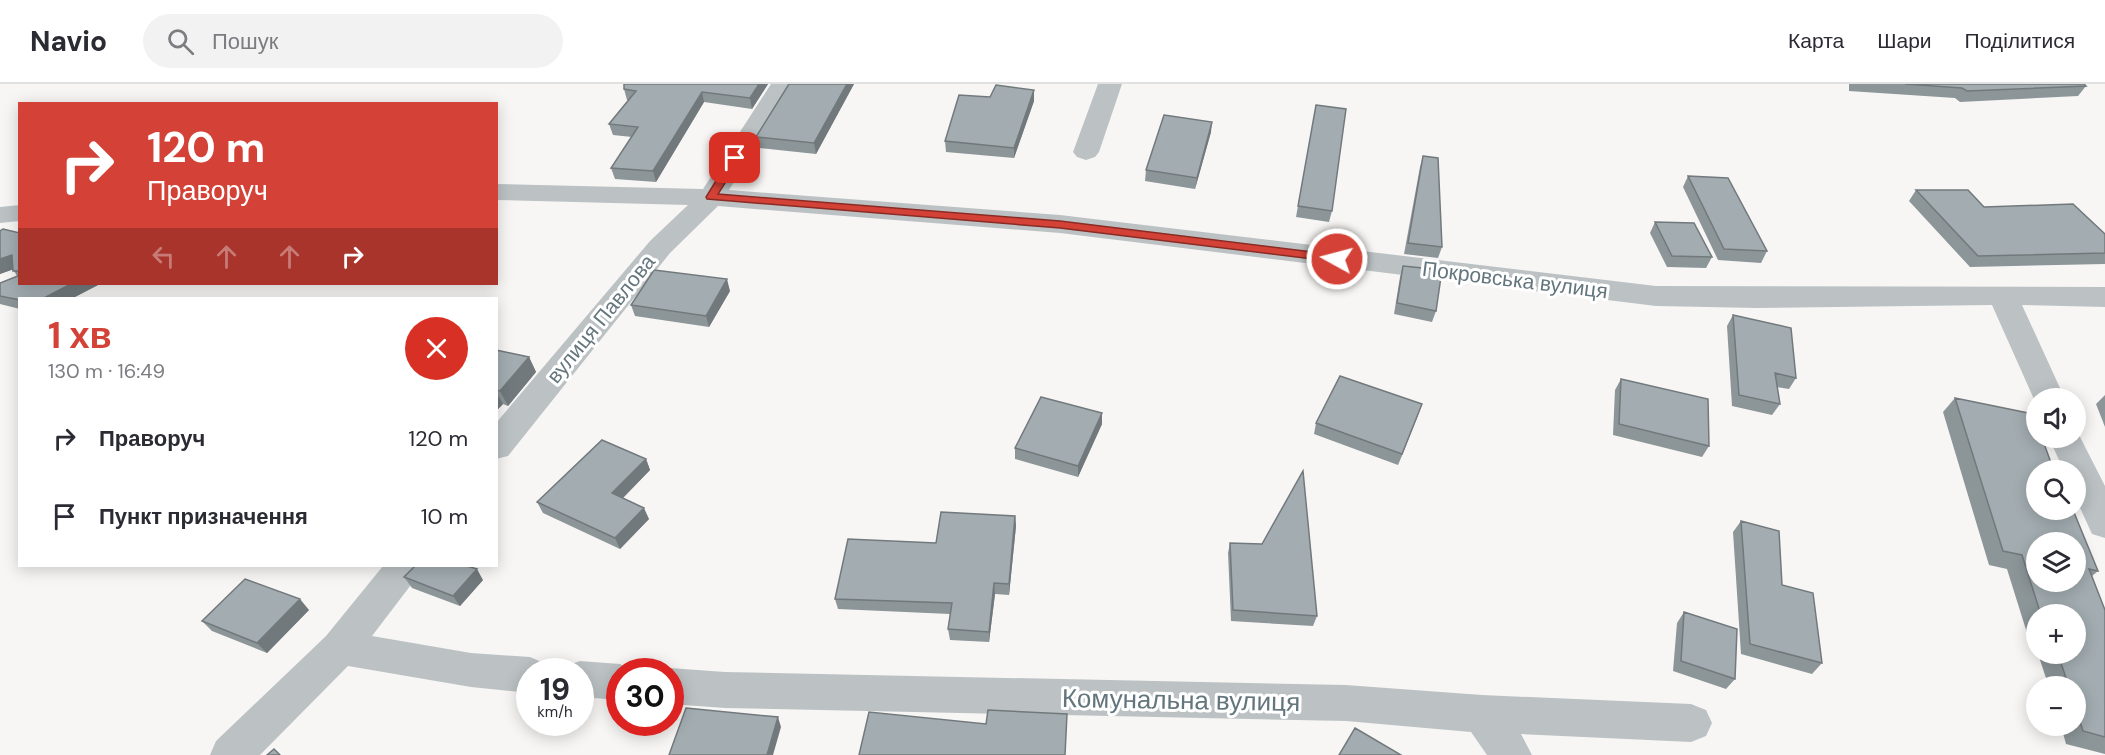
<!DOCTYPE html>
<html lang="uk">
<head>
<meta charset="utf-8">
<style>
	:root { --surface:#fff; --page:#f2f2f3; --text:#2b2b33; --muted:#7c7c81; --line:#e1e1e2; --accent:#d44237 }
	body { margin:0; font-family:"DM Sans",sans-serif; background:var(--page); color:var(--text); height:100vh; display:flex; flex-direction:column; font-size:22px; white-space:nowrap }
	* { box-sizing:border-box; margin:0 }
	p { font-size:20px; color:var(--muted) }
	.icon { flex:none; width:33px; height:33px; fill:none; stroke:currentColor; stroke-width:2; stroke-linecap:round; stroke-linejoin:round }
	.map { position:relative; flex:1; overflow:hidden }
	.drawer { position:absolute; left:18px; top:213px; width:480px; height:270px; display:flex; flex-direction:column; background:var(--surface); border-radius:0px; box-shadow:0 3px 15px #0003 }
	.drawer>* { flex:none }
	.banner { position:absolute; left:18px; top:18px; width:480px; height:183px; border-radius:0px; box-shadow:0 3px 15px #0003; background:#d44237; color:#fff; overflow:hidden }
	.tools { position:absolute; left:2026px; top:304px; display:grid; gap:12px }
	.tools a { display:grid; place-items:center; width:60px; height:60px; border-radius:50%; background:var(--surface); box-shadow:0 3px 15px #0003; font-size:30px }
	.speed { position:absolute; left:516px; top:574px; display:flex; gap:12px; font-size:30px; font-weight:700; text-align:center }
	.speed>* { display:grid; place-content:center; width:78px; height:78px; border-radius:50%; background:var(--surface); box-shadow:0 3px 15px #0003; line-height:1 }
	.speed small { font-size:15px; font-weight:400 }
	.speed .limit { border:9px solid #d22; background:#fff; color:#111 }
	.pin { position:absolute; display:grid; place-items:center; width:51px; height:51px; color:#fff; margin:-26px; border-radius:12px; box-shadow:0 3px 9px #0006 }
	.me { position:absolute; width:66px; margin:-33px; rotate:277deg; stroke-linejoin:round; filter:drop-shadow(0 0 4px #0008) }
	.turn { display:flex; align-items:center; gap:21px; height:126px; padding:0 30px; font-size:27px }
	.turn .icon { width:78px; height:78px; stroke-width:2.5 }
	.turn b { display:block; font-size:42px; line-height:51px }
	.lanes { display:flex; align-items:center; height:57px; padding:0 30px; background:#0003; justify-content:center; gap:30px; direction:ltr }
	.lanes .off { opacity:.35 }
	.round { display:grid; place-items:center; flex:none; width:63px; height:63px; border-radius:32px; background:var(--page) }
	.summary { display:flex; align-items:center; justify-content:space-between; height:102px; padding:0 30px }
	h1 { font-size:36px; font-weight:700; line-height:45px; color:var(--accent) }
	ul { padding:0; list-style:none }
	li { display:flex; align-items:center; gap:18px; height:78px; padding:0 30px }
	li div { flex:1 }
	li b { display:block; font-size:22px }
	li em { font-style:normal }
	header { display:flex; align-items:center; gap:36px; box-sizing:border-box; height:84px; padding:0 30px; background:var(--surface); border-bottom:2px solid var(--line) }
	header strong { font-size:28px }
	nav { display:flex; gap:33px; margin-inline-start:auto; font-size:21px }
	.search { width:420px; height:54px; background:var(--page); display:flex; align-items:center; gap:15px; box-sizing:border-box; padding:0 21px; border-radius:33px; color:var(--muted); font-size:22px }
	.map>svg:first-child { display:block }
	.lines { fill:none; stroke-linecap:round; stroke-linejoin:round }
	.minor { fill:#bcc2c4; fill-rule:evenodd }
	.wall { fill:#8c9598 }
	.shaded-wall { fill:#72797c }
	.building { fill:#a3adb1; stroke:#72797c; stroke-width:1.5; fill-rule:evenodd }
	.route { fill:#d44237; stroke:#8a2b24; stroke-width:1.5 }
	.labels { text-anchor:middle; stroke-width:6; stroke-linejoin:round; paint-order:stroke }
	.street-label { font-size:21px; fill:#64767d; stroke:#fff }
	.near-street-label { font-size:26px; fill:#64767d; stroke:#fff }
</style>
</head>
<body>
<header>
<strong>Navio</strong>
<div class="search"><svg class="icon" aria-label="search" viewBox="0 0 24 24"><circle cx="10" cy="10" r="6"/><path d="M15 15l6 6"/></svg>Пошук</div>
<nav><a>Карта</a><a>Шари</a><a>Поділитися</a></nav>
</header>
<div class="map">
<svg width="2105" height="671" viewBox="0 0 2105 671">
	<rect width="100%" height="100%" fill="#f7f6f4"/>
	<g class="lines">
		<path class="minor" d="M771,0H795L729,106L1060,131L1656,202L2105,203V223L2022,221L2065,315H2037V322L1992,221L1757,224L1656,222L1060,149L718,122L670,169L508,372L496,375V339L650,157L688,121L496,116V100L703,105Z
			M1098,0H1122L1099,68L1095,73L1086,76L1077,73L1073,68Z
			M20,121V137L0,139V123Z
			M2076,345L2105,402V454L2092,450L2076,415V387H2064L2049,354H2076Z
			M383,482H422L417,493L372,552L471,569L530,573L544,579L549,588H530V609L471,603L348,582L260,671H210L216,657L326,552Z
			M580,577L620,580L635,588H620V616L580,613V588H563L566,582Z
			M670,584L725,588L1346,601L1482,611L1691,620L1706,626L1712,639L1706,652L1691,658L1521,650L1532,671H1487L1471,648L1346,637L725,624L670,620V588H660Z"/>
	</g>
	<path class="wall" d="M624,0H768L752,25L704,18L656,98L615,95L611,84L632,53L613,51L609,40L629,16H627L624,5Z
		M789,0H854L816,70L759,64L756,53Z
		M1849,0H2084L2086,2L2078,12L1960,18L1955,14L1849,7Z
		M1034,6V17L1014,74L946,68L945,57L990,13Z
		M1316,21L1332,127L1329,138L1296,133Z
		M1211,48L1195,105L1145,97L1146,86Z
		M1423,72L1442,163L1438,174L1404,170L1420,83Z
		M1688,92L1767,167L1761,179L1718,176L1683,103Z
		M1916,106L1984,123L2105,150V180L1970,183L1909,117Z
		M1655,138L1712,173L1706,184L1667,183L1650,149Z
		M0,147L20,149V200H97L98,201L73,214H20V225L0,220V199L17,192L13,185L0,190Z
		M1403,182L1436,227L1432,238L1394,230L1400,193Z
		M730,207L709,243L635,232L631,221Z
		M1733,231L1796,294L1789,305L1777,303L1780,320L1772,331L1732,322L1727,242Z
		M496,266L529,273L536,288L508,322L503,320L496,327Z
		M1621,295L1709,362L1702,373L1613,351L1615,306Z
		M2105,311V343L2096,320Z
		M1955,314L2037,387L2098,487L2092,492L2105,526V670L2066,660L2061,642H2076V603H2049L2038,570H2076V531H2037V566L2032,565L2007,485L1989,481L1943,328Z
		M1102,329V340L1078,393L1015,375V364Z
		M1418,331L1398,381L1314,350L1316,339Z
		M646,375L650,386L623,414L649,435L620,465L543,429L537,418Z
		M1015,432L1016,442L1009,511L995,510L989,558L950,556L948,545L950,530L838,525L835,515L936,459Z
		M1741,437L1782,501L1822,579L1812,590L1741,570L1733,448Z
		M1230,459L1317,532L1313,542L1231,537L1228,469Z
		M404,493L483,496L460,522L412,504Z
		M309,526L267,569L212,547L202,537Z
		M1684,528L1735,595L1726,605L1673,587L1677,539Z"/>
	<path class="shaded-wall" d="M759,0H768L752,25L750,14Z
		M847,0H854L816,70L814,59Z
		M1034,6V17L1014,74V64Z
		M702,8L704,18L656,98L653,87Z
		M1212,38L1211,48L1195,105L1197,94Z
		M12,171L20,183L0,190V175Z
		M727,195L730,207L709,243L706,232Z
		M71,200H97L98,201L73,214H44Z
		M529,273L536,288L508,322L500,307Z
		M496,308L503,320L496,327Z
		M1422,320L1418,331L1398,381L1402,370Z
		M1102,329V340L1078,393V382Z
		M646,375L650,386L617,420L612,409Z
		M644,424L649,435L620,465L615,454Z
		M1015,432L1016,442L1009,511V500Z
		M477,485L483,496L460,522L453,512Z
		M994,499L995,510L989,558V548Z
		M300,515L309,526L267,569L257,559Z
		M778,633L781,643L773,671H767Z"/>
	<path class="building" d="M624,0H759L750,14L702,8L653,87L611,84L638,43L609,40L636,7L624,5Z
		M789,0H847L814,59L756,53Z
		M1905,0H2084L2086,2L1967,7L1962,4Z
		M996,1L1034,6L1014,64L945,57L959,11L990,13Z
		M1316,21L1346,25L1332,127L1298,122Z
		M1164,31L1212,38L1197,94L1146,86Z
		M1423,72L1438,74L1442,163L1408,159Z
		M1688,92L1728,94L1767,167L1724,165Z
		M1916,106H1968L1984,123L2073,120L2105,150V169L1978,172Z
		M1655,138L1694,139L1712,173L1672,172Z
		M3,145L20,149V187H13L12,171L0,175V147Z
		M1403,182L1442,186L1436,227L1397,219Z
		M654,186L727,195L706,232L631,221Z
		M20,191V200H71L44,214H20V216L0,212V199Z
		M1733,231L1791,244L1796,294L1775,289L1780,320L1739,311Z
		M496,266L529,273L500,307L496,306Z
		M1340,292L1422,320L1402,370L1316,339Z
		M1621,295L1708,315L1709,362L1619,340Z
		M1041,313L1102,329L1078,382L1015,364Z
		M1955,314L2033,330L2037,341V354H2042L2054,387H2037V426H2073L2098,487L2089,485L2105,526V653L2083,647L2076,625V603H2069L2058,570H2076V531H2041L2022,471L2003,467ZM2037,459H2076V498H2037Z
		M602,356L646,375L612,409L644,424L615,454L537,418Z
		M1303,387L1317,532L1233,526L1230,459L1262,460Z
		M941,428L1015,432L1009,500L994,499L989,548L948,545L952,519L835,515L848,455L936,459Z
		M1741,437L1779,447L1782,501L1813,509L1822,579L1750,560Z
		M415,482H467L477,485L453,512L404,493Z
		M245,495L300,515L257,559L202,537Z
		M1684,528L1737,545L1735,595L1681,577Z
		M686,624L778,633L767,671H669Z
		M988,626L1067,630L1065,671H859L869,628L986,640Z
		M1355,644L1401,671H1339Z
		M274,665L280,671H267Z"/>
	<path class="route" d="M735,70L741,74L718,110L1060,137L1337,171L1343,175L1337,178L1060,144L707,115L706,113L730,74Z"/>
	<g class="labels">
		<g class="street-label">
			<text transform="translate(1515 196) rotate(7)" y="7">Покровська вулиця</text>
			<text transform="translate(601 235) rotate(-51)" y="7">вулиця Павлова</text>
		</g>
		<g class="near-street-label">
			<text transform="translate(1181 616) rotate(1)" y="9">Комунальна вулиця</text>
		</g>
	</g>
</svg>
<div class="tools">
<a><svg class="icon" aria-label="sound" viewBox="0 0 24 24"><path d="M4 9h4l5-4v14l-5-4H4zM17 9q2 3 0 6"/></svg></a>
<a><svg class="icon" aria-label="search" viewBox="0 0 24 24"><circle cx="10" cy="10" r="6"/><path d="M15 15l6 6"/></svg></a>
<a><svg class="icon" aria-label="layers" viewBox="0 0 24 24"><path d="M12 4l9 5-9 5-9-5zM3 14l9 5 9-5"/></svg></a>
<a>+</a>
<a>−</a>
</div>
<div class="speed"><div>19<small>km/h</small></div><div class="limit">30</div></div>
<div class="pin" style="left:735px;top:74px;background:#d93025"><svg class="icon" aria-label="arrive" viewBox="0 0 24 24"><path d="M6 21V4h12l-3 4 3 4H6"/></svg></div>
<svg class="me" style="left:1337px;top:175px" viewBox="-20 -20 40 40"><circle r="17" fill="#d44237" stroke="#fff" stroke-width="3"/><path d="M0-11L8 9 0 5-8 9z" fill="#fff"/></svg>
<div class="banner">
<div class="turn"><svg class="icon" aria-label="right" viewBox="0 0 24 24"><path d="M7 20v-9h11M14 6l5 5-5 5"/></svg><div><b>120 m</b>Праворуч</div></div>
<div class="lanes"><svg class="icon off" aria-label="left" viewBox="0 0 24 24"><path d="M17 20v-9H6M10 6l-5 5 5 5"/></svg><svg class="icon off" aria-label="ahead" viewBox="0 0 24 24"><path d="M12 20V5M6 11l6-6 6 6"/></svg><svg class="icon off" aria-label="ahead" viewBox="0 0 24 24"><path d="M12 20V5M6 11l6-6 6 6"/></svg><svg class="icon" aria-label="right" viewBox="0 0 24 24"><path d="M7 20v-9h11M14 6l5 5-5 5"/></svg></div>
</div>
<section class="drawer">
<div class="summary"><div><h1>1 хв</h1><p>130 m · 16:49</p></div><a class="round" style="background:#d93025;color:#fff"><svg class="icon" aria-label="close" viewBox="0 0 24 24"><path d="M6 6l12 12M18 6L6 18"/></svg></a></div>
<ul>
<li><svg class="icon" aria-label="right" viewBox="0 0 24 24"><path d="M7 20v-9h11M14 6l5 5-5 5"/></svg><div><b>Праворуч</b></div><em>120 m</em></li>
<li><svg class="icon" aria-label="arrive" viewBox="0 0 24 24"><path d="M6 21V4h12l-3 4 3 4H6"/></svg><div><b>Пункт призначення</b></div><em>10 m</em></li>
</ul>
</section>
</div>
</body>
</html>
